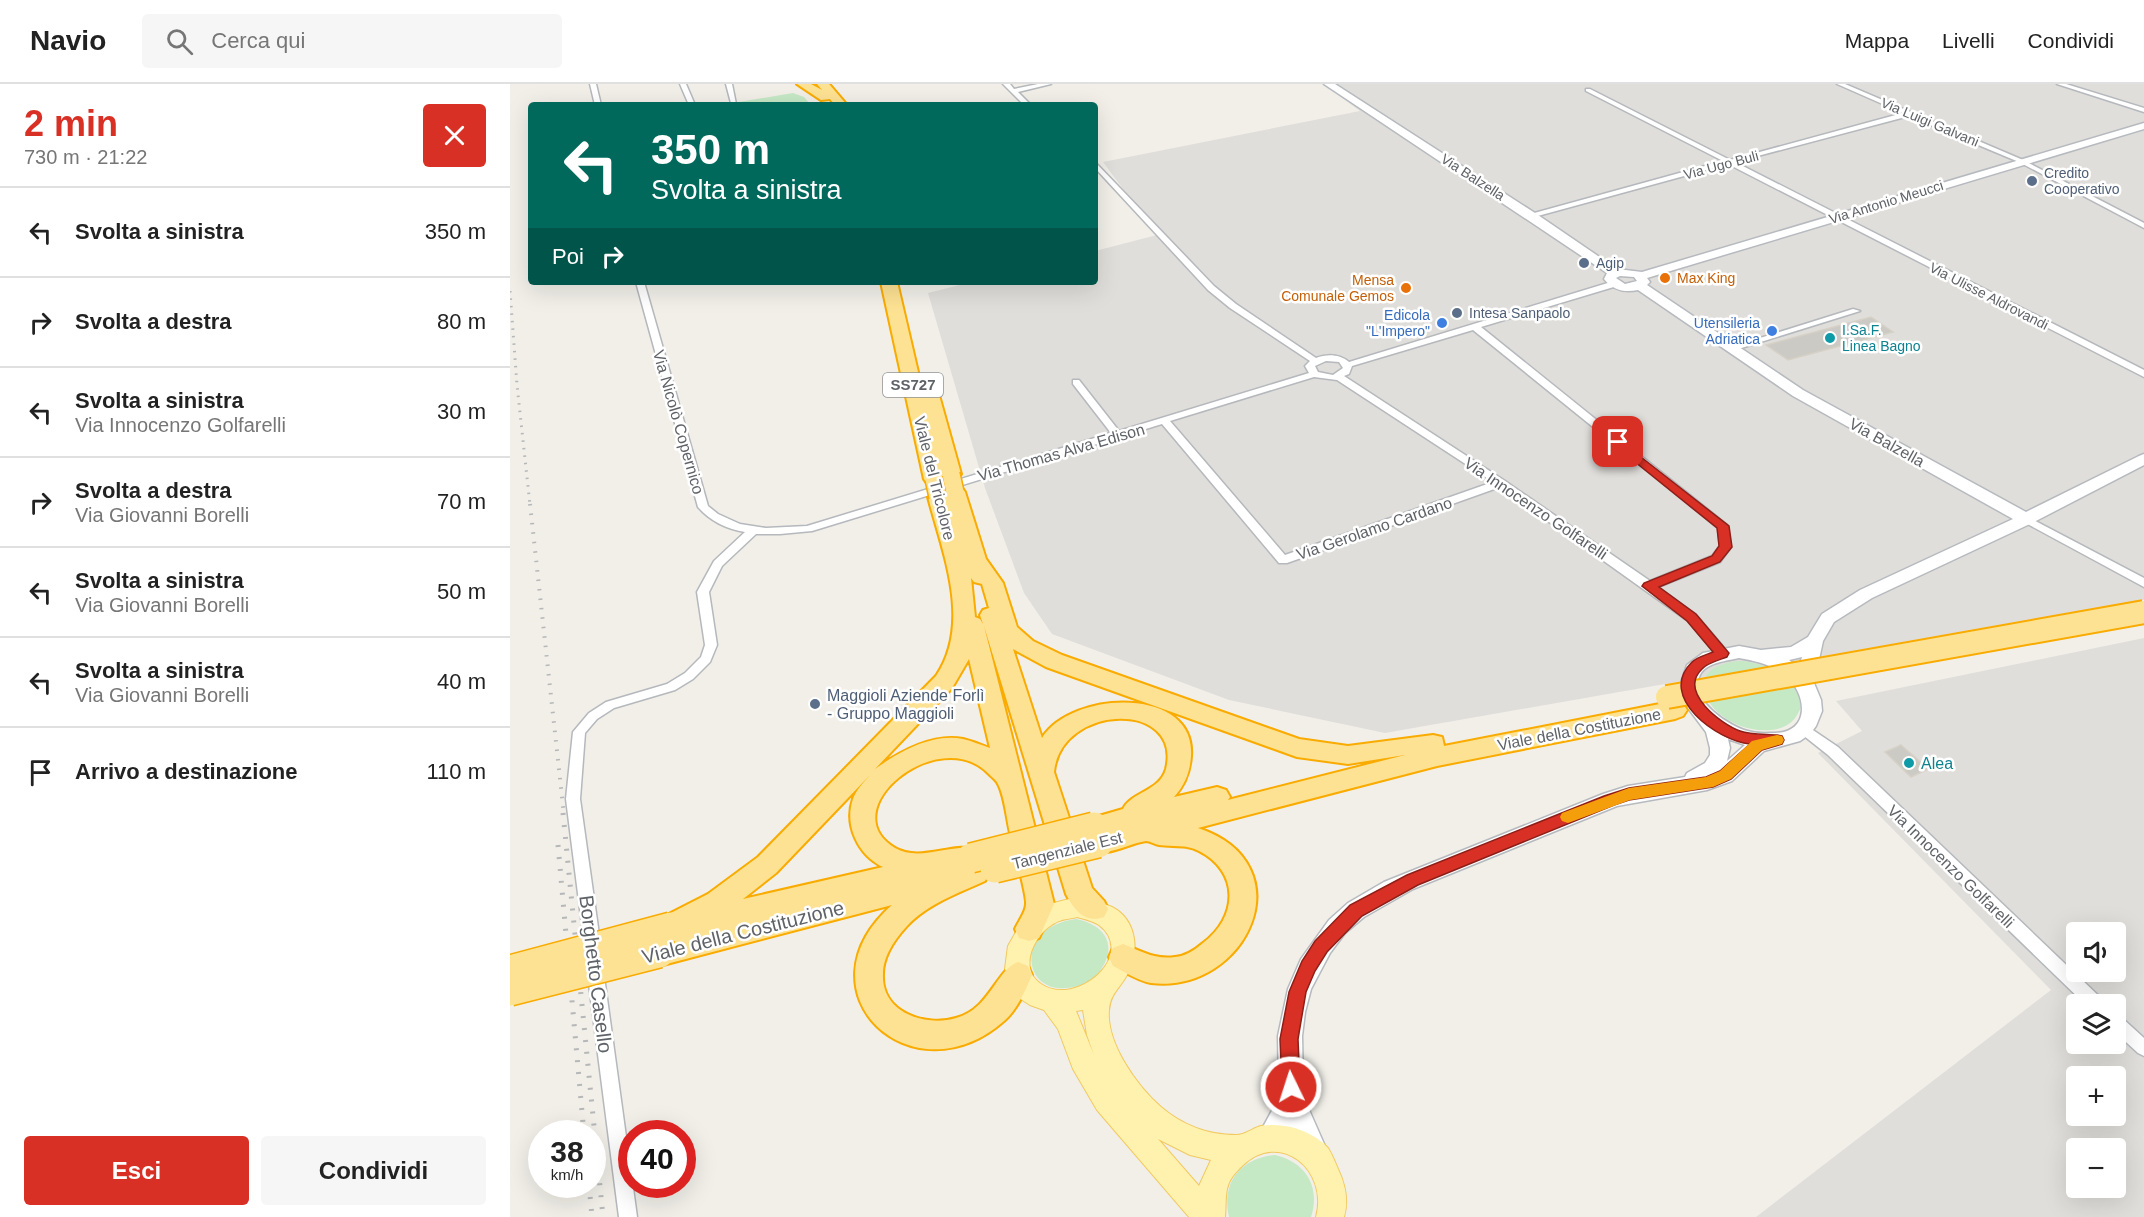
<!DOCTYPE html>
<html lang="it">
<head>
<meta charset="utf-8">
<style>
	:root { --surface:#fff; --page:#f6f6f6; --text:#222; --muted:#767676; --line:#e0e0e0; --accent:#d93025 }
	body { margin:0; font-family:Helvetica,sans-serif; background:var(--page); color:var(--text); height:100vh; display:flex; flex-direction:column; font-size:22px; white-space:nowrap }
	* { box-sizing:border-box; margin:0 }
	p { font-size:20px; color:var(--muted) }
	.icon { flex:none; width:33px; height:33px; fill:none; stroke:currentColor; stroke-width:2; stroke-linecap:round; stroke-linejoin:round }
	.map { position:relative; flex:1; overflow:hidden }
	.sheet { display:flex; flex-direction:column; background:var(--surface); width:510px }
	.sheet>* { flex:none }
	.banner { position:absolute; left:18px; top:18px; width:570px; height:183px; border-radius:6px; box-shadow:0 6px 24px #0002; background:#00695c; color:#fff; overflow:hidden }
	.fabs { position:absolute; left:1556px; top:838px; display:grid; gap:12px }
	.fabs a { display:grid; place-items:center; width:60px; height:60px; border-radius:6px; background:var(--surface); box-shadow:0 6px 24px #0002; font-size:30px }
	.speed { position:absolute; left:18px; top:1036px; display:flex; gap:12px; font-size:30px; font-weight:700; text-align:center }
	.speed>* { display:grid; place-content:center; width:78px; height:78px; border-radius:50%; background:var(--surface); box-shadow:0 6px 24px #0002; line-height:1 }
	.speed small { font-size:15px; font-weight:400 }
	.speed .limit { border:9px solid #d22; background:#fff; color:#111 }
	.pin { position:absolute; display:grid; place-items:center; width:51px; height:51px; color:#fff; margin:-26px; border-radius:12px; box-shadow:0 3px 9px #0006 }
	.me { position:absolute; width:66px; margin:-33px; rotate:356deg; stroke-linejoin:round; filter:drop-shadow(0 0 4px #0008) }
	.turn { display:flex; align-items:center; gap:21px; height:126px; padding:0 24px; font-size:27px }
	.turn .icon { width:78px; height:78px; stroke-width:2.5 }
	.turn b { display:block; font-size:42px; line-height:51px }
	.then { display:flex; align-items:center; height:57px; padding:0 24px; background:#0003; gap:12px; font-size:22px }
	.round { display:grid; place-items:center; flex:none; width:63px; height:63px; border-radius:6px; background:var(--page) }
	.head { display:flex; align-items:center; justify-content:space-between; height:102px; padding:0 24px }
	h1 { font-size:36px; font-weight:700; line-height:45px; color:var(--accent) }
	.primary-button { display:flex; gap:12px; margin-top:auto; padding:12px 24px }
	.primary-button a { flex:1; height:69px; border-radius:6px; background:var(--accent); color:#fff; font-size:24px; font-weight:700; line-height:69px; text-align:center }
	.primary-button a+a { background:var(--page); color:var(--text) }
	ul { padding:0; list-style:none }
	li { display:flex; align-items:center; gap:18px; height:90px; padding:0 24px; border-top:2px solid var(--line) }
	li div { flex:1 }
	li b { display:block; font-size:22px }
	li em { font-style:normal }
	header { display:flex; align-items:center; gap:36px; box-sizing:border-box; height:84px; padding:0 30px; background:var(--surface); border-bottom:2px solid var(--line) }
	header strong { font-size:28px }
	nav { display:flex; gap:33px; margin-inline-start:auto; font-size:21px }
	.search { width:420px; height:54px; background:var(--page); display:flex; align-items:center; gap:15px; box-sizing:border-box; padding:0 21px; border-radius:6px; color:var(--muted); font-size:22px }
	main { display:flex; flex:1; min-height:0 }
	.map>svg:first-child { display:block }
	.industrial { fill:#e0deda; fill-rule:evenodd }
	.green { fill:#c5e8c5 }
	.building { fill:#cccac5; stroke:#d6d1c6; stroke-width:1.5 }
	.lines { fill:none; stroke-linecap:round; stroke-linejoin:round }
	.street-casing { stroke:#b5b8bc; stroke-width:3 }
	.secondary-casing { stroke:#b6babf; stroke-width:3 }
	.primary-casing { stroke:#f2c960; stroke-width:2 }
	.highway-casing { stroke:#f9ab00; stroke-width:4 }
	.street { fill:#fff; fill-rule:evenodd }
	.secondary { fill:#fff; fill-rule:evenodd }
	.primary { fill:#fff2af; fill-rule:evenodd }
	.highway { fill:#fde293; fill-rule:evenodd }
	.rail-far2 { stroke:#b6b7b8; stroke-width:3; stroke-dasharray:1.5 6; stroke-linecap:butt }
	.rail-far1 { stroke:#b6b7b8; stroke-width:4; stroke-dasharray:1.5 8; stroke-linecap:butt }
	.rail { stroke:#b6b7b8; stroke-width:5; stroke-dasharray:2 10; stroke-linecap:butt }
	.highway-bridge-far2-casing { stroke:#f9ab00; stroke-width:20; stroke-linecap:butt }
	.highway-bridge-far1-casing { stroke:#f9ab00; stroke-width:26; stroke-linecap:butt }
	.highway-bridge-casing { stroke:#f9ab00; stroke-width:32; stroke-linecap:butt }
	.highway-bridge-far2 { stroke:#fde293; stroke-width:17 }
	.highway-bridge-far1 { stroke:#fde293; stroke-width:22 }
	.highway-bridge { stroke:#fde293; stroke-width:29 }
	.route { fill:#d93025; stroke:#8d1f18; stroke-width:1.5 }
	.slow { fill:#f59e0b }
	.service-dot { fill:#5c6f8a; stroke:#fff; stroke-width:2 }
	.food-dot { fill:#e8710a; stroke:#fff; stroke-width:2 }
	.shop-dot { fill:#3f7fe0; stroke:#fff; stroke-width:2 }
	.culture-dot { fill:#0f9aa8; stroke:#fff; stroke-width:2 }
	.labels { text-anchor:middle; stroke-width:5; stroke-linejoin:round; paint-order:stroke }
	.far-street-label { font-size:14px; fill:#5f6368; stroke:#fff }
	.far-service-label { font-size:14px; fill:#4e5e75; stroke:#fff; text-anchor:start }
	.far-food-label { font-size:14px; fill:#c56008; stroke:#fff; text-anchor:start }
	.far-shop-label { font-size:14px; fill:#366cbe; stroke:#fff; text-anchor:end }
	.far-culture-label { font-size:14px; fill:#0d838f; stroke:#fff; text-anchor:start }
	.shield { fill:#fff; stroke:#8f9295; stroke-width:1.5 }
	.shield-label { font-size:15px; font-weight:bold; fill:#5f6368 }
	.street-label { font-size:16px; fill:#5f6368; stroke:#fff }
	.service-label { font-size:16px; fill:#4e5e75; stroke:#fff; text-anchor:start }
	.culture-label { font-size:16px; fill:#0d838f; stroke:#fff; text-anchor:start }
	.near-street-label { font-size:20px; fill:#5f6368; stroke:#fff }
</style>
</head>
<body>
<header>
<strong>Navio</strong>
<div class="search"><svg class="icon" aria-label="search" viewBox="0 0 24 24"><circle cx="10" cy="10" r="6"/><path d="M15 15l6 6"/></svg>Cerca qui</div>
<nav><a>Mappa</a><a>Livelli</a><a>Condividi</a></nav>
</header>
<main>
<section class="sheet">
<div class="head"><div><h1>2 min</h1><p>730 m · 21:22</p></div><a class="round" style="background:#d93025;color:#fff"><svg class="icon" aria-label="close" viewBox="0 0 24 24"><path d="M6 6l12 12M18 6L6 18"/></svg></a></div>
<ul>
<li><svg class="icon" aria-label="left" viewBox="0 0 24 24"><path d="M17 20v-9H6M10 6l-5 5 5 5"/></svg><div><b>Svolta a sinistra</b></div><em>350 m</em></li>
<li><svg class="icon" aria-label="right" viewBox="0 0 24 24"><path d="M7 20v-9h11M14 6l5 5-5 5"/></svg><div><b>Svolta a destra</b></div><em>80 m</em></li>
<li><svg class="icon" aria-label="left" viewBox="0 0 24 24"><path d="M17 20v-9H6M10 6l-5 5 5 5"/></svg><div><b>Svolta a sinistra</b><p>Via Innocenzo Golfarelli</p></div><em>30 m</em></li>
<li><svg class="icon" aria-label="right" viewBox="0 0 24 24"><path d="M7 20v-9h11M14 6l5 5-5 5"/></svg><div><b>Svolta a destra</b><p>Via Giovanni Borelli</p></div><em>70 m</em></li>
<li><svg class="icon" aria-label="left" viewBox="0 0 24 24"><path d="M17 20v-9H6M10 6l-5 5 5 5"/></svg><div><b>Svolta a sinistra</b><p>Via Giovanni Borelli</p></div><em>50 m</em></li>
<li><svg class="icon" aria-label="left" viewBox="0 0 24 24"><path d="M17 20v-9H6M10 6l-5 5 5 5"/></svg><div><b>Svolta a sinistra</b><p>Via Giovanni Borelli</p></div><em>40 m</em></li>
<li><svg class="icon" aria-label="arrive" viewBox="0 0 24 24"><path d="M6 21V4h12l-3 4 3 4H6"/></svg><div><b>Arrivo a destinazione</b></div><em>110 m</em></li>
</ul>
<div class="primary-button"><a>Esci</a><a>Condividi</a></div>
</section>
<div class="map">
<svg width="1634" height="1133" viewBox="0 0 1634 1133">
	<rect width="100%" height="100%" fill="#f1efe8"/>
	<path class="industrial" d="M814,0H1634V516L875,649L719,616L542,550L514,509L475,404L418,209L462,198H585V167L647,151L593,78L850,27Z
		M1634,554V1133H1246L1541,906L1308,669L1352,647L1326,617ZM1566,849H1605V888H1566ZM1566,921H1605V960H1566ZM1566,993H1605V1032H1566ZM1566,1065H1605V1104H1566Z"/>
	<path class="green" d="M283,9L294,13L301,21H211Z
		M1233,577C1260,581 1287,593 1291,623C1286,637 1276,645 1260,646C1203,651 1158,580 1233,577Z
		M566,835C587,839 605,853 596,876C592,887 582,897 571,901C511,921 501,843 566,835Z
		M765,1071C795,1078 811,1102 801,1133H719C711,1098 731,1074 765,1071Z"/>
	<path class="building" d="M1361,233L1383,248L1278,276L1256,261Z
		M1391,661L1406,674L1418,685L1401,693L1375,668Z"/>
	<g class="lines">
		<defs>
			<path id="street" d="M80,0H86L91,21H85Z
				M170,0H176L185,21H179Z
				M216,0H222L226,20L221,19Z
				M493,0H500L504,5L528,0H541L508,8L521,21H514Z
				M1327,0H1335L1513,76L1634,139V144L1509,78L1399,32L1225,78L1634,286V293L1218,80L1024,133L1017,131L1213,77L1076,7V5H1080L1220,76L1393,29Z
				M1547,0H1556L1634,24V28Z
				M585,78L704,202L726,220L806,274C817,270 829,270 839,278L1101,198H1107V202L971,243L1217,441L1221,463L1210,478L1148,503L1186,531L1216,566L1218,569L1216,572H1208L1178,537L990,403L777,479H769L652,340L302,447L270,450H246L212,482L199,508L207,561L200,578L183,595L165,606L104,624L87,635L75,649L70,715L91,865L88,870L83,872L78,870L75,865L56,715L63,648L79,629L96,618L157,600L175,589L191,573L195,561L187,508L204,477L235,448C217,445 200,437 188,423L126,198H134L198,422L208,430L230,440L256,444L297,442L601,349L563,300V296H569L609,347L799,289L795,282L800,277L720,224L698,206L585,84ZM963,246L1208,444L1210,462L1202,472L1140,497L995,397L834,292L839,290L842,282ZM816,277L829,278L833,284L823,291L808,288L805,282ZM804,293L827,296L983,398L775,471L660,337Z
				M1343,225L1350,227L1225,266L1222,267L1218,264Z
				M1516,432L1634,494V503L1512,437L1511,435Z
				M1294,640L1328,663L1593,916L1595,921H1576L1318,671L1289,648L1288,645L1289,642Z
				M85,878L90,880L93,885L127,1133H109L77,885L80,880Z
				M1605,931L1611,933L1634,954V972L1628,969L1605,948Z"/>
			<path id="secondary" d="M814,0H825L1025,129L1107,185L1132,188L1634,39V45L1137,194L1140,198L1137,201L1293,306L1516,428L1629,372L1634,370V381L1522,439L1362,514L1324,538L1313,557L1304,599L1311,616L1312,627L1306,642L1300,650L1290,657L1254,667L1222,697L1197,706L1107,722L903,805L854,833L835,849L820,869L801,905L795,928L792,952L793,1001L800,1028L818,1069L814,1078L805,1082L796,1078L781,1043L769,1063L760,1067L751,1063L747,1054L765,1021L769,1004L768,952L778,905L791,875L819,836L838,819L874,798L1093,710L1118,702L1175,693L1177,689L1195,679L1200,671V664L1196,648L1178,624L1170,602L1177,581L1193,569L1229,562L1251,566L1281,563L1298,553L1312,530L1350,506L1503,435L1283,312L1128,206C1114,209 1103,206 1094,195L1097,189ZM1110,192L1124,193L1127,197L1115,200L1106,194ZM1292,573L1289,583L1279,576ZM1229,574C1246,577 1263,581 1276,592C1297,610 1301,648 1265,649C1258,649 1249,650 1242,648C1222,645 1175,615 1191,589C1199,578 1217,577 1229,574ZM1218,655L1235,661L1217,677L1220,664Z"/>
			<path id="primary" d="M567,813C578,816 591,818 602,823C627,836 630,868 617,891C610,904 600,910 599,926C596,959 627,1002 651,1023C672,1041 698,1051 726,1051C735,1051 743,1044 751,1042C774,1038 802,1046 818,1064C822,1070 825,1078 828,1085C835,1100 839,1116 834,1133H806C819,1086 770,1045 732,1082C725,1089 719,1095 717,1105C715,1114 716,1124 715,1133H679L587,1026L563,985L548,945L534,926L520,921L509,914L499,896L495,885L498,862L514,834L532,822ZM567,833C574,835 583,837 589,841C628,871 566,924 531,900C507,884 525,849 545,839C551,835 560,835 567,833ZM573,926L577,951L584,971L566,927ZM648,1055L680,1071L701,1076L689,1102Z"/>
			<path id="highway" d="M287,0H301L312,6L307,0H319L337,21H325L320,15L311,16Z
				M371,198H387L411,301L418,299L424,300L427,304L451,390L448,394L441,396L433,392L431,399H417L414,395Z
				M445,402L452,404L455,408L476,475L493,499L507,543L523,557L552,571L789,655L838,662L923,651L932,653L934,662L1165,617L1173,620L1177,626L1173,632L1165,635L927,682L688,744C797,780 737,910 641,899C628,897 615,888 603,882L599,873L603,864L613,860C631,867 645,876 665,873C676,872 685,866 693,859C728,833 730,788 689,767C676,760 663,763 649,761C644,760 640,757 636,757C617,760 598,773 579,767L575,759L579,752L575,750L571,743L575,736L613,725C621,708 650,707 656,685C673,616 551,619 544,688L582,804L594,817L598,825L594,833C575,840 564,826 556,810L474,542L544,820L529,854L519,857L509,854L505,845C508,838 516,828 516,820C517,811 504,766 501,753C497,739 495,712 488,700C487,697 482,693 479,690C429,638 321,726 385,764C411,779 444,757 470,766L474,774L471,780L475,781L479,789L475,797C449,809 417,820 397,842C385,855 373,872 373,890C371,929 416,943 446,934C480,925 486,886 508,878L518,882L522,891C515,907 507,926 494,937C402,1018 284,908 382,821L149,882L139,878L135,869L139,860L158,854L151,852L147,843L151,834L198,810L248,773L426,592C462,539 433,470 418,413L421,409L428,407L436,410L438,404ZM461,494L464,498L472,500L479,524L473,526L470,531L473,540L470,535L465,533ZM503,565L536,583L787,673L838,680L895,671L718,716L720,713L716,706L707,703L664,713C675,701 680,688 681,672C686,602 562,606 532,654ZM459,575L480,664C471,661 462,657 453,655C422,649 389,668 365,685L442,604ZM360,691C354,698 346,706 343,715C334,741 348,771 373,783L233,815L266,789Z"/>
		</defs>
		<use href="#street" class="street-casing"/>
		<use href="#secondary" class="secondary-casing"/>
		<use href="#primary" class="primary-casing"/>
		<use href="#highway" class="highway-casing"/>
		<use href="#street" class="street"/>
		<use href="#secondary" class="secondary"/>
		<use href="#primary" class="primary"/>
		<use href="#highway" class="highway"/>
		<path class="rail-far2" d="M0,207L7,301L20,421"/>
		<path class="rail-far1" d="M20,420L54,731"/>
		<path class="rail" d="M53,729L93,1133
			M48,761L74,1050
			M79,1101L82,1133"/>
		<defs>
			<path id="highway-bridge-far2" d="M441,390L445,408
				M424,395L428,413"/>
			<path id="highway-bridge-far1" d="M1157,613L1634,528"/>
			<path id="highway-bridge" d="M461,774L584,743
				M485,784L588,759
				M0,886L161,843
				M0,907L149,869"/>
		</defs>
		<use href="#highway-bridge-far2" class="highway-bridge-far2-casing"/>
		<use href="#highway-bridge-far1" class="highway-bridge-far1-casing"/>
		<use href="#highway-bridge" class="highway-bridge-casing"/>
		<use href="#highway-bridge-far2" class="highway-bridge-far2"/>
		<use href="#highway-bridge-far1" class="highway-bridge-far1"/>
		<use href="#highway-bridge" class="highway-bridge"/>
	</g>
	<path class="route" d="M1108,355L1219,442L1222,463L1210,478L1149,503L1186,530L1219,569L1217,573C1209,576 1197,579 1192,585C1168,608 1211,640 1230,647C1241,651 1255,650 1267,651L1272,652L1274,656L1272,660L1252,666L1221,695L1203,703L1119,716L1104,721L908,801L852,832L817,868L805,887L796,908L788,955L790,1003L788,1009L781,1012L774,1009L772,1003L770,955L779,908L792,877L805,857L840,821L897,791L1094,712L1119,704L1196,693L1210,687L1240,660C1208,657 1146,613 1182,578C1187,573 1196,571 1203,568L1177,537L1132,502L1134,499L1202,472L1209,462L1207,444L1104,361V356Z"/>
	<path class="slow" d="M1267,651L1272,652L1274,656L1272,660L1252,666L1221,695L1203,703L1120,716L1058,739L1052,737L1050,733L1052,729L1119,704L1196,693L1210,687L1242,657Z"/>
	<g class="service-dot">
		<circle cx="1522" cy="97" r="6"/>
		<circle cx="1074" cy="179" r="6"/>
		<circle cx="947" cy="229" r="6"/>
		<circle cx="305" cy="620" r="6"/>
	</g>
	<g class="food-dot">
		<circle cx="1155" cy="194" r="6"/>
		<circle cx="896" cy="204" r="6"/>
	</g>
	<g class="shop-dot">
		<circle cx="932" cy="239" r="6"/>
		<circle cx="1262" cy="247" r="6"/>
	</g>
	<g class="culture-dot">
		<circle cx="1320" cy="254" r="6"/>
		<circle cx="1399" cy="679" r="6"/>
	</g>
	<g class="labels">
		<g class="far-street-label">
			<text transform="translate(1420 38) rotate(23)" y="5">Via Luigi Galvani</text>
			<text transform="translate(1211 81) rotate(-15)" y="5">Via Ugo Buli</text>
			<text transform="translate(963 93) rotate(33)" y="5">Via Balzella</text>
			<text transform="translate(1376 118) rotate(-17)" y="5">Via Antonio Meucci</text>
			<text transform="translate(1479 212) rotate(27)" y="5">Via Ulisse Aldrovandi</text>
		</g>
		<g class="far-service-label">
			<text x="1534" y="94">Credito<tspan x="1534" dy="16">Cooperativo</tspan></text>
			<text x="1086" y="184">Agip</text>
			<text x="959" y="234">Intesa Sanpaolo</text>
		</g>
		<g class="far-food-label">
			<text x="1167" y="199">Max King</text>
			<text x="884" y="201" text-anchor="end">Mensa<tspan x="884" dy="16">Comunale Gemos</tspan></text>
		</g>
		<g class="far-shop-label">
			<text x="920" y="236">Edicola<tspan x="920" dy="16">"L'Impero"</tspan></text>
			<text x="1250" y="244">Utensileria<tspan x="1250" dy="16">Adriatica</tspan></text>
		</g>
		<g class="far-culture-label">
			<text x="1332" y="251">I.Sa.F.<tspan x="1332" dy="16">Linea Bagno</tspan></text>
		</g>
		<rect class="shield" x="373" y="289" width="60" height="24" rx="4.5"/>
		<g class="shield-label">
			<text x="403" y="306">SS727</text>
		</g>
		<g class="street-label">
			<text transform="translate(169 338) rotate(74)" y="6">Via Nicolò Copernico</text>
			<text transform="translate(1377 358) rotate(29)" y="6">Via Balzella</text>
			<text transform="translate(551 368) rotate(-16)" y="6">Via Thomas Alva Edison</text>
			<text transform="translate(425 394) rotate(76)" y="6">Viale del Tricolore</text>
			<text transform="translate(1026 424) rotate(34)" y="6">Via Innocenzo Golfarelli</text>
			<text transform="translate(864 444) rotate(-19)" y="6">Via Gerolamo Cardano</text>
			<text transform="translate(1069 645) rotate(-11)" y="6">Viale della Costituzione</text>
			<text transform="translate(557 766) rotate(-14)" y="6">Tangenziale Est</text>
			<text transform="translate(1441 782) rotate(44)" y="6">Via Innocenzo Golfarelli</text>
		</g>
		<g class="service-label">
			<text x="317" y="617">Maggioli Aziende Forlì<tspan x="317" dy="18">- Gruppo Maggioli</tspan></text>
		</g>
		<g class="culture-label">
			<text x="1411" y="685">Alea</text>
		</g>
		<g class="near-street-label">
			<text transform="translate(233 848) rotate(-14)" y="7">Viale della Costituzione</text>
			<text transform="translate(86 890) rotate(83)" y="7">Borghetto Casello</text>
		</g>
	</g>
</svg>
<div class="fabs">
<a><svg class="icon" aria-label="sound" viewBox="0 0 24 24"><path d="M4 9h4l5-4v14l-5-4H4zM17 9q2 3 0 6"/></svg></a>
<a><svg class="icon" aria-label="layers" viewBox="0 0 24 24"><path d="M12 4l9 5-9 5-9-5zM3 14l9 5 9-5"/></svg></a>
<a>+</a>
<a>−</a>
</div>
<div class="speed"><div>38<small>km/h</small></div><div class="limit">40</div></div>
<div class="pin" style="left:1108px;top:358px;background:#d93025"><svg class="icon" aria-label="arrive" viewBox="0 0 24 24"><path d="M6 21V4h12l-3 4 3 4H6"/></svg></div>
<svg class="me" style="left:781px;top:1003px" viewBox="-20 -20 40 40"><circle r="17" fill="#d93025" stroke="#fff" stroke-width="3"/><path d="M0-11L8 9 0 5-8 9z" fill="#fff"/></svg>
<div class="banner">
<div class="turn"><svg class="icon" aria-label="left" viewBox="0 0 24 24"><path d="M17 20v-9H6M10 6l-5 5 5 5"/></svg><div><b>350 m</b>Svolta a sinistra</div></div>
<div class="then">Poi<svg class="icon" aria-label="right" viewBox="0 0 24 24"><path d="M7 20v-9h11M14 6l5 5-5 5"/></svg></div>
</div>
</div>
</main>
</body>
</html>
